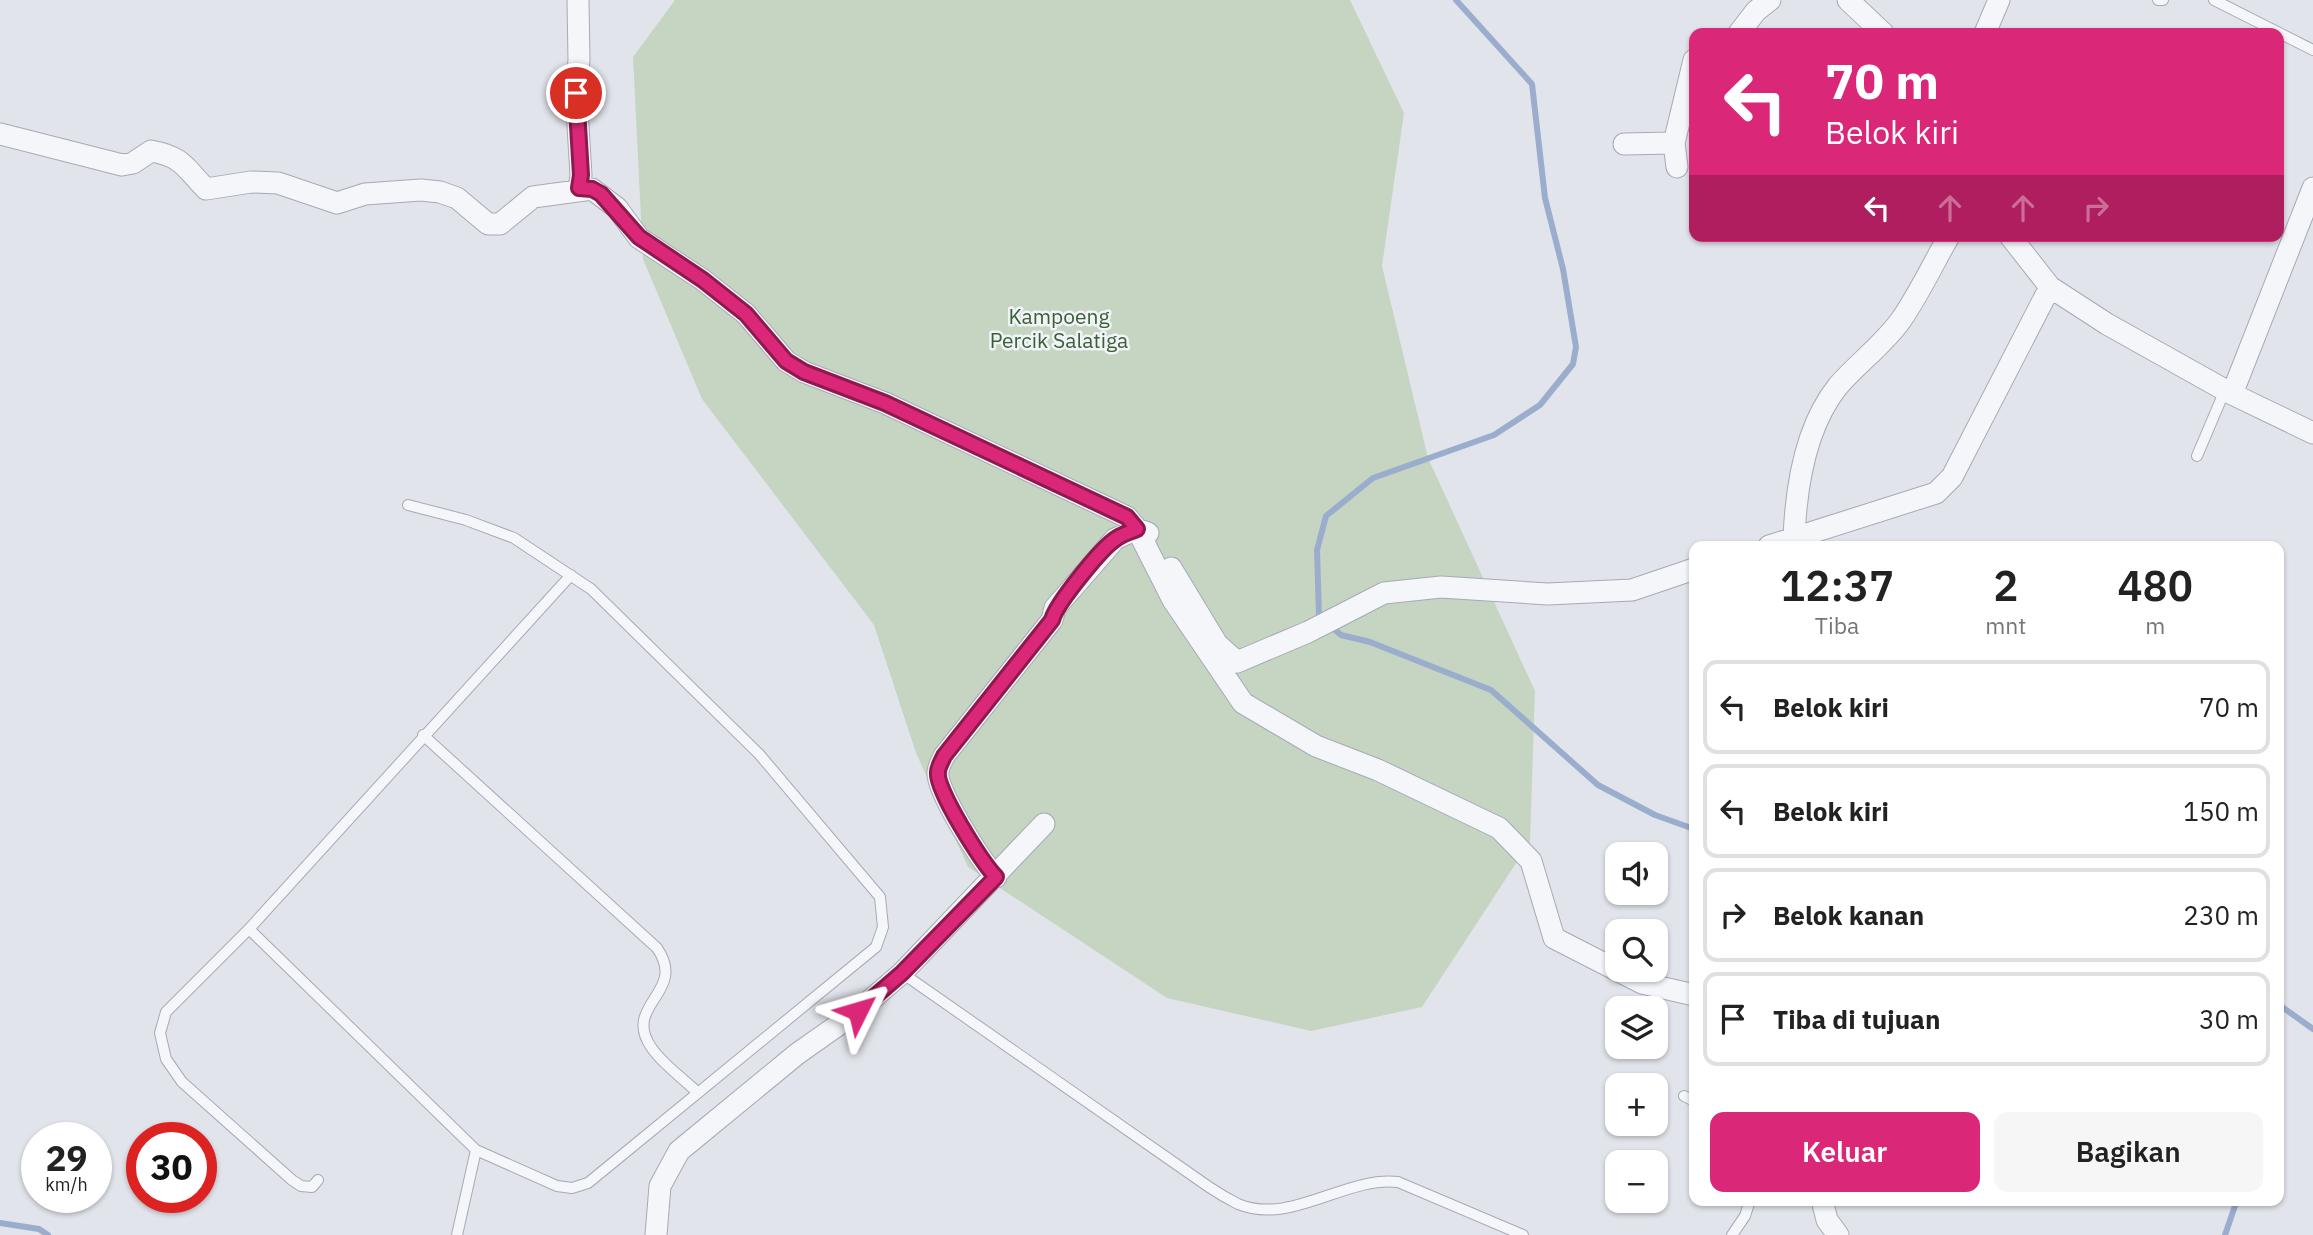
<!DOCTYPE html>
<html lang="id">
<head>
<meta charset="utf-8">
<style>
	:root { --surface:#fff; --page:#f6f6f6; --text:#222; --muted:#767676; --line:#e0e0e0; --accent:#db2777 }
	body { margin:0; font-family:"IBM Plex Sans",sans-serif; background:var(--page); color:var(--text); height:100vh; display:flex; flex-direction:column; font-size:26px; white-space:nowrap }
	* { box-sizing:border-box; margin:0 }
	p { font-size:23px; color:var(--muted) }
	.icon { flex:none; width:38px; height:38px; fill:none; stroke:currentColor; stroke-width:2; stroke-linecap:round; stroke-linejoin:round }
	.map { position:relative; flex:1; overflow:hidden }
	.drawer { position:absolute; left:1689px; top:541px; width:595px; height:665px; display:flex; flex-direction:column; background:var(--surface); border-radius:14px; box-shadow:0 2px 5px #0004 }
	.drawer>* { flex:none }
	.guide { position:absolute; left:1689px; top:28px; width:595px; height:214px; border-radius:14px; box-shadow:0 2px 5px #0004; background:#db2777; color:#fff; overflow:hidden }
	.buttons { position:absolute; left:1605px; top:842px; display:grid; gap:14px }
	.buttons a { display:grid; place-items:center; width:63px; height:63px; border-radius:14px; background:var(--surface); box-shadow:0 2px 5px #0004; font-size:35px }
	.speed { position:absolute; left:21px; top:1122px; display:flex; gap:14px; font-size:35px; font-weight:700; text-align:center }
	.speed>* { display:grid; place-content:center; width:91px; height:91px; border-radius:50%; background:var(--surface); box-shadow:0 2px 5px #0004; line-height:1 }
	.speed small { font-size:18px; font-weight:400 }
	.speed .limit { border:10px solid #d22; background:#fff; color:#111 }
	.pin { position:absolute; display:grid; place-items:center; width:60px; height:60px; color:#fff; margin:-30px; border:4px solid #fff; border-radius:50%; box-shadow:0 2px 7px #0007 }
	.me { position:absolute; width:77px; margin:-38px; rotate:50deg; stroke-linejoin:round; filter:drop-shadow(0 0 5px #0008) }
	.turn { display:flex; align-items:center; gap:24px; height:147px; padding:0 21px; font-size:32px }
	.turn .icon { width:91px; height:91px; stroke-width:2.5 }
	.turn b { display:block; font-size:49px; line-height:60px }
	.lanes { display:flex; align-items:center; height:66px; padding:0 21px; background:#0003; justify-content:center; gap:35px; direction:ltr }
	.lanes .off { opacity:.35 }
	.eta { display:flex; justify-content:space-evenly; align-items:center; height:119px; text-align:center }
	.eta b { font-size:42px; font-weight:600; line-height:49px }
	.button { display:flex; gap:14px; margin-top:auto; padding:14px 21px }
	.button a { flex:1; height:80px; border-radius:14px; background:var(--accent); color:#fff; font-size:28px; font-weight:600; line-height:80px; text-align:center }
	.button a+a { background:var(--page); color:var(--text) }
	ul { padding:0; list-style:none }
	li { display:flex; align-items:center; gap:21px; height:94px; margin:0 14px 10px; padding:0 7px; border:4px solid var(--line); border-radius:14px }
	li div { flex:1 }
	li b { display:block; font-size:26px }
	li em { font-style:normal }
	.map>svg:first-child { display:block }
	.green { fill:#c5d5c2 }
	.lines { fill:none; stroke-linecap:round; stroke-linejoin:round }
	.stream { stroke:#9aadcd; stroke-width:6 }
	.lane-casing { stroke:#a6aab6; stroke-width:12 }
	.street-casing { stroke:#a6aab6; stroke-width:23 }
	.lane { stroke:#f5f6f9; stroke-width:10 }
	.street { stroke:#f5f6f9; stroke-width:21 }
	.route-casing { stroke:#8e194d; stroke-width:18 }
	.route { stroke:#db2777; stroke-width:12 }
	.labels { text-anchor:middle; stroke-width:5; stroke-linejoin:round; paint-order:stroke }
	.park-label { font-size:21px; fill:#386135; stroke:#f1f3f8 }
</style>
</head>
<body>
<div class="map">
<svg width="2313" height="1235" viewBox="0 0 2313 1235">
	<rect width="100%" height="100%" fill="#e2e4eb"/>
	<path class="green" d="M675,0H1350L1404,113L1382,266L1428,458L1535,691L1530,842L1422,1007L1311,1031L1167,998L968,867L916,753L874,625L702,399L643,259L633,57Z"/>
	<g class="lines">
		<path class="stream" d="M1456,0L1532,84L1545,198L1563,269L1576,347L1573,364L1540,405L1494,435L1373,478L1326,516L1317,550L1319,616L1341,635L1370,642L1491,690L1598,785L1655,815L1694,829
			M2278,1004L2313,1029
			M0,1223L39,1229L48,1235
			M2225,1235L2237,1200"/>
		<defs>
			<path id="lane" d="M2158,0H2163
				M2214,0L2313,50
				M2197,456L2225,390
				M408,505L466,520L514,538L591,589L759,754L880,897L883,927L876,947L588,1183L572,1188L557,1186L476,1150L457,1235
				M423,735L657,948C688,993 622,1004 651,1047C662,1064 683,1078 698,1093
				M249,929L571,575
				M902,973L1209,1187C1218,1193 1228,1199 1238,1204C1291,1226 1345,1176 1398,1182L1523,1235
				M1684,1096L1694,1101
				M318,1180L312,1187L301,1186L292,1180L182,1082L166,1059L160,1033L166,1012L249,929L476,1150
				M1732,1235L1745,1216L1750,1200"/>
			<path id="street" d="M578,0L579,60L576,93L581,175L579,188
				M1848,0L1883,33
				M1739,33L1756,11L1770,0
				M1985,33L1999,0
				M0,134L122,165L133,163L151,151C184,157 185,168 206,189L251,182L278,183L337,203L365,194L421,190L440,192L457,198L488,224H500L533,197L592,189L617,208L639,238L703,280L746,314L786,361L804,372L885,403L1127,517L1137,529L1173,600L1243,703L1316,746L1378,770L1499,828L1531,861L1554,938L1642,983L1694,995
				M1624,144L1674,143
				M1677,167L1674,143L1694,60
				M2010,236L2050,287L2107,324L2232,394L2313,433
				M2232,394L2313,188
				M1794,538C1796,487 1805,427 1838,386C1858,363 1883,345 1901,320C1919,294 1933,264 1949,236
				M1769,546L1936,493L1952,477L2050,287
				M1171,568L1217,644L1237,662L1308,632L1384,593L1441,587L1548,594L1632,590L1694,569
				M996,877C982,862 935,789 938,772C938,767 942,761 944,756L1052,620L1055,608L1115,539L1137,529L1148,533
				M1822,1200L1827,1220L1838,1235
				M656,1235L660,1186L679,1151L797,1054L858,1011L902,973L1044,824"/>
		</defs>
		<use href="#lane" class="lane-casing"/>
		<use href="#street" class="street-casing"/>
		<use href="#lane" class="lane"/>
		<use href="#street" class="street"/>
	</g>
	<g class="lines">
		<defs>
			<path id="route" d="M576,93L581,175L579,188L592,189L601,194L639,237L703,280L746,314L786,361L804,372L885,403L1127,517L1137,529C1130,532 1123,534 1117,538C1102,547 1056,604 1052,620L944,756C942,761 938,767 938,772C935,789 982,862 996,877L902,973L858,1011"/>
		</defs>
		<use href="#route" class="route-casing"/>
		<use href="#route" class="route"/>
	</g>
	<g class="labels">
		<g class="park-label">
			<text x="1059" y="324">Kampoeng<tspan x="1059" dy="24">Percik Salatiga</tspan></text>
		</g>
	</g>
</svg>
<div class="buttons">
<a><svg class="icon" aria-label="sound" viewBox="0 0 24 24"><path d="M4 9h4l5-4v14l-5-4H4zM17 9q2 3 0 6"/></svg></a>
<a><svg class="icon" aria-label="search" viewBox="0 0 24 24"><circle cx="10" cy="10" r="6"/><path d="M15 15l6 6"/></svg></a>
<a><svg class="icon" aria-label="layers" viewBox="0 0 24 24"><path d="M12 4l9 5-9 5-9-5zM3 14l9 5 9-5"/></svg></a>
<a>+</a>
<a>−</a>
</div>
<div class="speed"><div>29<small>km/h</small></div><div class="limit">30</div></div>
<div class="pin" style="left:576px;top:93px;background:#d93025"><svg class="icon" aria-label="arrive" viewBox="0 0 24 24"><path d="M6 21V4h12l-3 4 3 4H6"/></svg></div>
<svg class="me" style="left:858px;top:1011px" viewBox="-20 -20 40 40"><path d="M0-17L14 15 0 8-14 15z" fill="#db2777" stroke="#fff" stroke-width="4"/></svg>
<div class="guide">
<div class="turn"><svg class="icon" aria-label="left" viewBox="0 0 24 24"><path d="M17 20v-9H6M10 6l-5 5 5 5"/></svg><div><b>70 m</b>Belok kiri</div></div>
<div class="lanes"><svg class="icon" aria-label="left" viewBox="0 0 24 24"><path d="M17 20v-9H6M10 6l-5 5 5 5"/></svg><svg class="icon off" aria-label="ahead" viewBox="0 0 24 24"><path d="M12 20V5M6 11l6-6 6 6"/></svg><svg class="icon off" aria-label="ahead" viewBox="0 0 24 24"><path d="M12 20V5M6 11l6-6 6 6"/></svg><svg class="icon off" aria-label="right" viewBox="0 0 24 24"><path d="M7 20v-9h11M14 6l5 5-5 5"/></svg></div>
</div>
<section class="drawer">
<div class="eta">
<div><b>12:37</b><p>Tiba</p></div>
<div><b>2</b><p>mnt</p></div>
<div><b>480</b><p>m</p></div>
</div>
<ul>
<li><svg class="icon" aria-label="left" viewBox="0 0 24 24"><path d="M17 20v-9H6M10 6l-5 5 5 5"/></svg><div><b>Belok kiri</b></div><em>70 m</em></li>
<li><svg class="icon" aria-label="left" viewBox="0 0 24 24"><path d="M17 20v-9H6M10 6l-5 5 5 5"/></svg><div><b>Belok kiri</b></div><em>150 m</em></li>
<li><svg class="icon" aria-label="right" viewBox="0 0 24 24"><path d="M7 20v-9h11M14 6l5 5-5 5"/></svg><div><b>Belok kanan</b></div><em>230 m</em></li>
<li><svg class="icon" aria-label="arrive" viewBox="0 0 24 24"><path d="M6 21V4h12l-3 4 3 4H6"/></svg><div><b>Tiba di tujuan</b></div><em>30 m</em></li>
</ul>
<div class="button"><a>Keluar</a><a>Bagikan</a></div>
</section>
</div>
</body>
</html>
